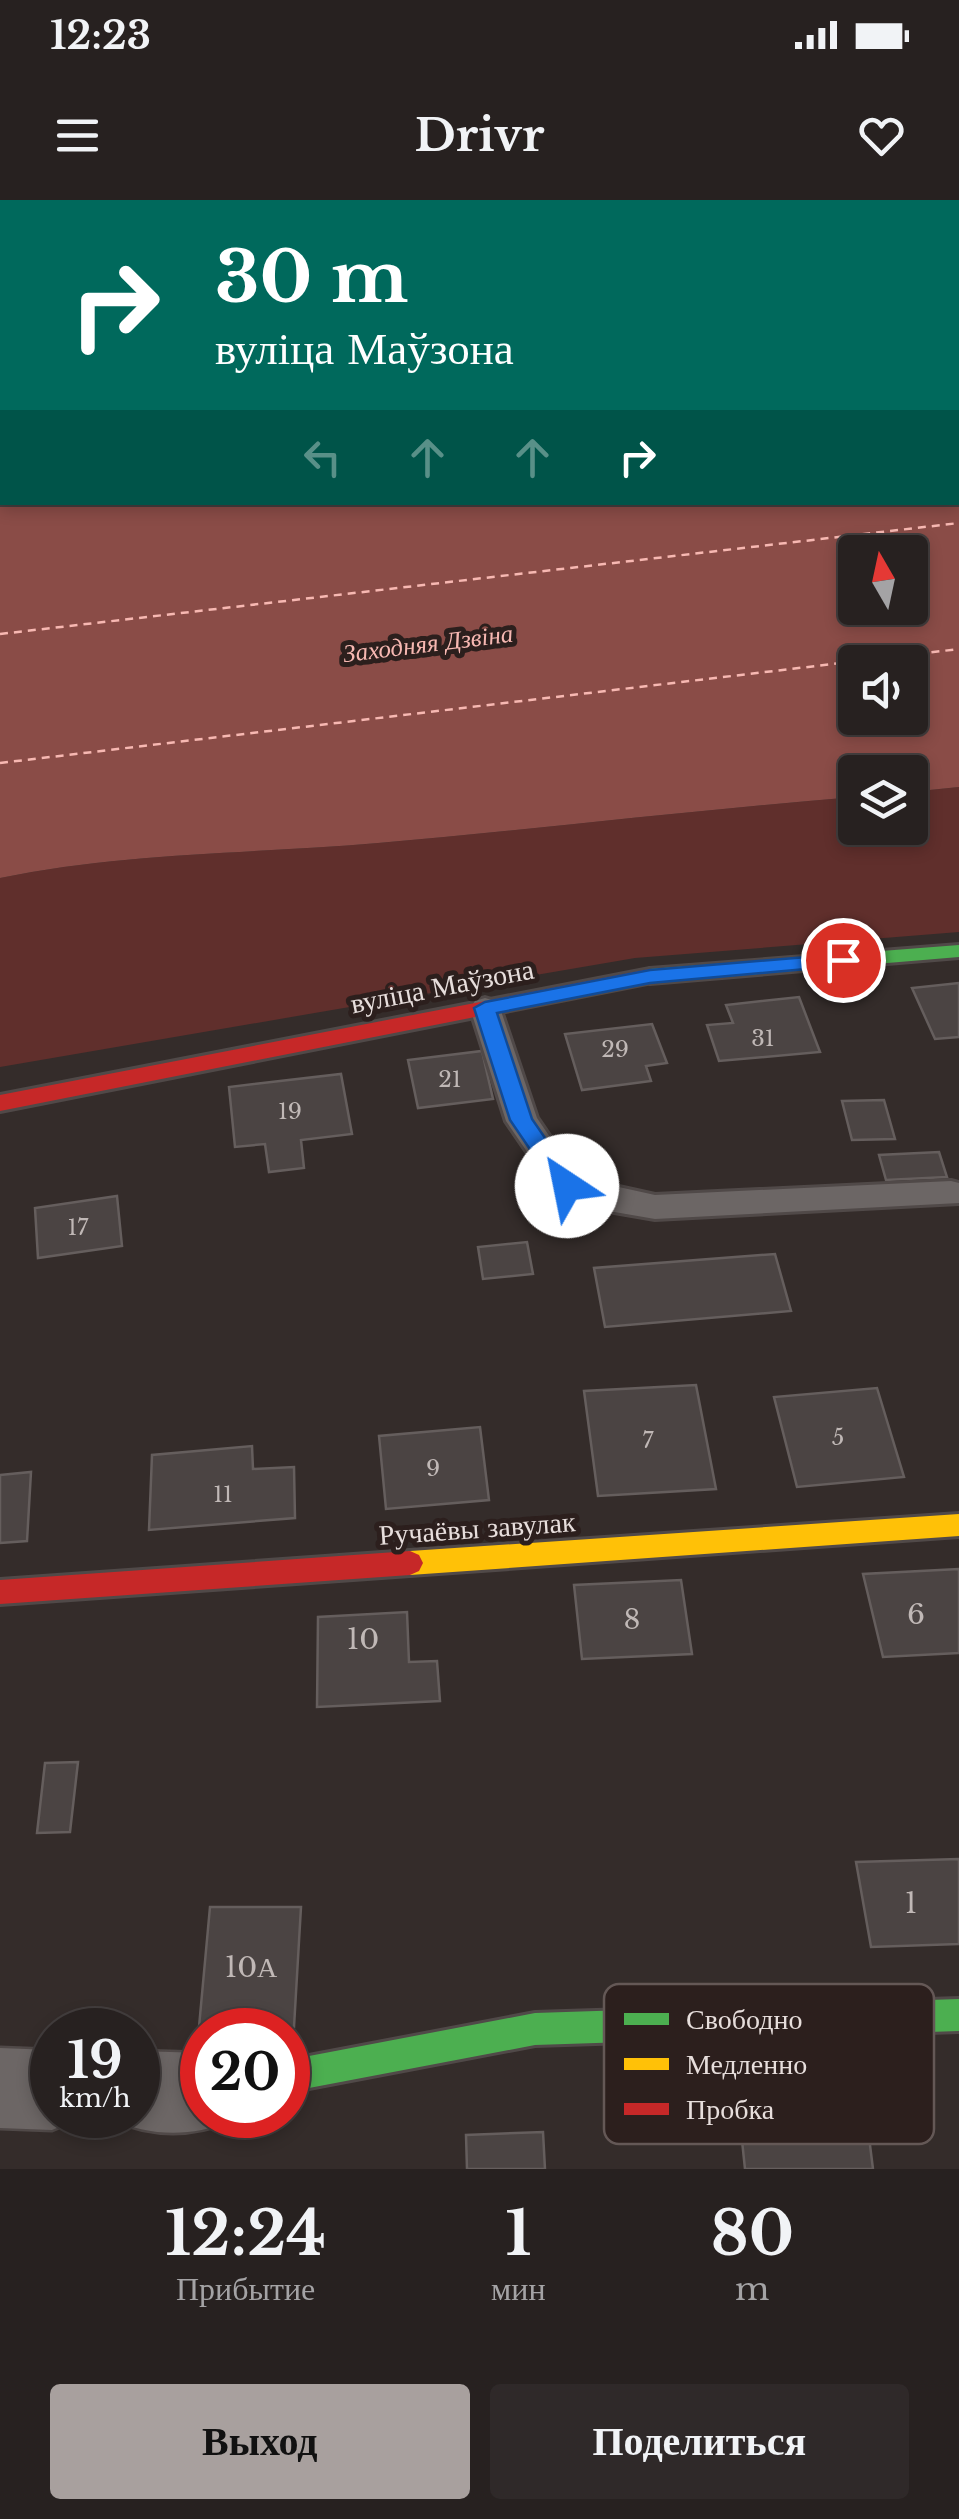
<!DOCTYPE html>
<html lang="ru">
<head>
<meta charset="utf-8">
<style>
	:root { --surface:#272120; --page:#2f2929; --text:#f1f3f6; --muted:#a4a3a5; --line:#433e3e; --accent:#a8a09e }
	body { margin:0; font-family:"Libre Baskerville",serif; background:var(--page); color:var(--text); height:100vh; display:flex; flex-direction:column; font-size:38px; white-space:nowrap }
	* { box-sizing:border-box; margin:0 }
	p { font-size:32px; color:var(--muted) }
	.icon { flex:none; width:55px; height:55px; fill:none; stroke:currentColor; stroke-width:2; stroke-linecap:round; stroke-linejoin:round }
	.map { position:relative; height:1969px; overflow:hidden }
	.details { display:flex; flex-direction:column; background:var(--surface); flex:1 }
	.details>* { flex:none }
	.top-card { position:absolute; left:0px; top:0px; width:960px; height:305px; box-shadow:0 5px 15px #0003,0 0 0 2px var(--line); background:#00695c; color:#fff; overflow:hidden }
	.needle { width:65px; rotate:351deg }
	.fabs { position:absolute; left:838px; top:335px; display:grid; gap:20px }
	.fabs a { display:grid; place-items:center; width:90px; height:90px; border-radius:10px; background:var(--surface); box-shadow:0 5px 15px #0003,0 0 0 2px var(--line); font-size:50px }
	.speed { position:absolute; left:30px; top:1808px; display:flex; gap:20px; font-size:50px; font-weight:700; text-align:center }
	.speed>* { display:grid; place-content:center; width:130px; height:130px; border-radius:50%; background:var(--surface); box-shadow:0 5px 15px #0003,0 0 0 2px var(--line); line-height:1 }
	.speed small { font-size:25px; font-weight:400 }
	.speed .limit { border:15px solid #d22; background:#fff; color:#111 }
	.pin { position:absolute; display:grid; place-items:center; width:85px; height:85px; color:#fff; margin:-42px; border:5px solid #fff; border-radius:50%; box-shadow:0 2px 10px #0007 }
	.me { position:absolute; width:110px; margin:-55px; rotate:326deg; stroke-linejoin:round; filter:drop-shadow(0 0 8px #0008) }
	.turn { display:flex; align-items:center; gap:35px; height:210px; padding:0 50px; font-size:45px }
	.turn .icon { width:130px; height:130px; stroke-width:2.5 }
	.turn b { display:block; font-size:70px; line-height:85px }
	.lanes { display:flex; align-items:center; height:95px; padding:0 50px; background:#0003; justify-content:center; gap:50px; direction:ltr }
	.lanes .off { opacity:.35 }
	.eta { display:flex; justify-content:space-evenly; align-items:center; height:170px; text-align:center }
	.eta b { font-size:60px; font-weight:700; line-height:70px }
	.cta { display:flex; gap:20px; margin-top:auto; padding:20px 50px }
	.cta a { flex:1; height:115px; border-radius:10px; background:var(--accent); color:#111; font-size:40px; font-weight:700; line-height:115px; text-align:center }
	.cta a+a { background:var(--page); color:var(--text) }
	.status { display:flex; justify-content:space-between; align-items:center; height:70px; padding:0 50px; background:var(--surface); direction:ltr }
	.status svg { height:28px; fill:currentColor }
	header { display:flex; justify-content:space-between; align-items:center; height:130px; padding:0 50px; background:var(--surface); font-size:45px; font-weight:700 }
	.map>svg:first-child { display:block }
	.green { fill:#602f2c }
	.water { fill:#8a4c47; fill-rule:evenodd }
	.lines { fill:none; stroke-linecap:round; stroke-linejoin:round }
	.ferry { stroke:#f7b8b2; stroke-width:2.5; stroke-dasharray:8 6; stroke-linecap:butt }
	.building { fill:#4b4443; stroke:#655e5d; stroke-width:2.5 }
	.lane-casing { stroke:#504948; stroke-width:6 }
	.street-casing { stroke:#504948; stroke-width:5 }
	.fast-casing { stroke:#504948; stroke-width:6 }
	.slow-casing { stroke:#504948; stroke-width:6 }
	.jam-casing { stroke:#504948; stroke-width:6 }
	.lane { fill:#6c6665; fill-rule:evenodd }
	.street { fill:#6c6665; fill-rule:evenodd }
	.fast { fill:#4caf50; fill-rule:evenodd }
	.slow { fill:#ffc107; fill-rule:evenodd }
	.jam { fill:#c62828; fill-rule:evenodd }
	.route { fill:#1a73e8; stroke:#114b97; stroke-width:2.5 }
	.labels { text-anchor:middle; stroke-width:10; stroke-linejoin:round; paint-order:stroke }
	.number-label { font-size:22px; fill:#c0b8b6 }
	.far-water-label { font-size:25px; font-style:italic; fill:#f7b8b2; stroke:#2c1f1d }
	.street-label { font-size:28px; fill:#e7dedc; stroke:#2c1f1d }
	.near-number-label { font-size:28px; fill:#c0b8b6 }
	.key { fill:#2c1f1d; stroke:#645856; stroke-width:2.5 }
	.key-label { font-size:28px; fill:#e7dedc }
</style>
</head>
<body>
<div class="status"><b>12:23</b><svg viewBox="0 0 49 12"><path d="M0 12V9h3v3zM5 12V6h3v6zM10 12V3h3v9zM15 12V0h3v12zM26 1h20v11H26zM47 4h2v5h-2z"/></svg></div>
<header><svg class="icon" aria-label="menu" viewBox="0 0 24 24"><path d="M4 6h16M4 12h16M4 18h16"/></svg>Drivr<svg class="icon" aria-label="heart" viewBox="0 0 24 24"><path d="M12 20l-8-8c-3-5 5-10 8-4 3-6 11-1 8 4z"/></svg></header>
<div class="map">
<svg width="959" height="1969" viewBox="0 0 959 1969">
	<rect width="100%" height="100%" fill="#342c2a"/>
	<path class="green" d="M959,587V732L635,758L0,867V678C125,652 252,654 378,643C537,629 696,610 855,597V628H910V592Z"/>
	<path class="water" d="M959,158V587L910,592V572H855V597C696,610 537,629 378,643C252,654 125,652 0,678V286L2,302H958ZM855,352H910V408H855ZM855,462H910V518H855Z"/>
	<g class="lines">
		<path class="ferry" d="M0,434L959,323
			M0,563L959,449"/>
	</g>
	<path class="building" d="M959,783V837L935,839L912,788Z
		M799,797L820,852L719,861L707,825L733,823L726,805Z
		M652,824L667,863L646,866L651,881L582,890L565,834Z
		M482,851L493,899L418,908L408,860Z
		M341,874L352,934L301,940L304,968L269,972L265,944L235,947L229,887Z
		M884,900L895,939L852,940L842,901Z
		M939,952L947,977L886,980L879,955Z
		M117,996L122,1046L38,1058L35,1008Z
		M527,1042L533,1074L483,1079L478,1047Z
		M775,1054L791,1111L605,1127L594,1068Z
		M696,1185L716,1289L598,1296L584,1191Z
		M877,1188L904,1277L797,1287L774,1197Z
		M480,1227L489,1300L386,1309L379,1236Z
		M252,1246L253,1269L294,1267L295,1318L149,1330L152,1255Z
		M31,1272L27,1341L0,1343V1275Z
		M959,1369V1453L883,1457L863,1374Z
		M681,1380L692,1454L582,1459L574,1385Z
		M407,1412L409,1462L437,1461L440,1501L317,1507L318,1417Z
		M78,1562L70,1632L37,1633L45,1563Z
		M959,1659V1744L871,1747L856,1662Z
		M210,1707H301L294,1827H199Z
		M868,1929L873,1969H745L741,1931Z
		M543,1932L545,1969H467L466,1935Z"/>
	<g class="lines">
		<defs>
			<path id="lane" d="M0,17H2V27H0Z
				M485,798L495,801L500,808L537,918L578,978L655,995L951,981L959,983V1003L655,1019L603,1010L556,994L506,921L470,808L475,801Z"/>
			<path id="street" d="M0,1848L52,1850V1915H82L80,1918L52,1930L0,1928Z
				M138,1851L202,1853V1915H233L230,1921C190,1938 149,1936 110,1919L108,1915H138Z"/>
			<path id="fast" d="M959,745V757L650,783L640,776L650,769Z
				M959,1799V1831L535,1845L288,1892V1860L535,1813Z"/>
			<path id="slow" d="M959,1314V1336L410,1375L401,1371L397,1363L401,1355L410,1351Z"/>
			<path id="jam" d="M650,769L660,776L657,781L0,911V895Z
				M410,1351L419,1355L423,1363L419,1371L410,1375L0,1404V1380Z"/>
		</defs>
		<use href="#lane" class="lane-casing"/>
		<use href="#street" class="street-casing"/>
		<use href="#fast" class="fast-casing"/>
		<use href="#slow" class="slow-casing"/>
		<use href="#jam" class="jam-casing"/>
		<use href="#lane" class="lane"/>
		<use href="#street" class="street"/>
		<use href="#fast" class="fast"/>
		<use href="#slow" class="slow"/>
		<use href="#jam" class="jam"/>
	</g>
	<path class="route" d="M843,754L850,756V765L650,783L497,813L532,919L578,986L567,995L559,992L510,920L474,808L485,802L650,770Z"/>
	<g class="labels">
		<g class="number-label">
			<text x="763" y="846">31</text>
			<text x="615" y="857">29</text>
			<text x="450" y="887">21</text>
			<text x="290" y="919">19</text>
			<text x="78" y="1035">17</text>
			<text x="838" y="1245">5</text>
			<text x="648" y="1248">7</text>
			<text x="433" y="1276">9</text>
			<text x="223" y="1302">11</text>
		</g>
		<g class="far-water-label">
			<text transform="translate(428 443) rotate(-7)" y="9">Заходняя Дзвіна</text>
		</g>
		<g class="street-label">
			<text transform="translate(442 786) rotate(-11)" y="10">вуліца Маўзона</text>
			<text transform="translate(477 1328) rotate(-4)" y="10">Ручаёвы завулак</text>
		</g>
		<g class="near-number-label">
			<text x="916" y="1424">6</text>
			<text x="632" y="1429">8</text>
			<text x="363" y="1449">10</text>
			<text x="911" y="1713">1</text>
			<text x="251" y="1777">10А</text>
		</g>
	</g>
	<rect x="604" y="1784" width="330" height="160" rx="15" class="key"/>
	<rect x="624" y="1813" width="45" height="12" fill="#4caf50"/>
	<rect x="624" y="1858" width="45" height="12" fill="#ffc107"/>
	<rect x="624" y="1903" width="45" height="12" fill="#c62828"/>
	<g class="key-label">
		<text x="686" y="1829">Свободно</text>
		<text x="686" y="1874">Медленно</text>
		<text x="686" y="1919">Пробка</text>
	</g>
</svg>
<div class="fabs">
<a><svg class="needle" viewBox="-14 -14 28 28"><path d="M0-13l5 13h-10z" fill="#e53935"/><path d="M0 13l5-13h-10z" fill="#a4a3a5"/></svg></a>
<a><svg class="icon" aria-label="sound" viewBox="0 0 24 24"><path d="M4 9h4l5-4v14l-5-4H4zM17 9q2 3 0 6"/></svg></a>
<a><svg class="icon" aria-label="layers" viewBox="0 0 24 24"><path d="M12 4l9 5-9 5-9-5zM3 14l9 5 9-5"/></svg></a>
</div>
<div class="speed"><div>19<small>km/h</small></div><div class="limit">20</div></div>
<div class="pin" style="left:843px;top:760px;background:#d93025"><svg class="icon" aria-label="arrive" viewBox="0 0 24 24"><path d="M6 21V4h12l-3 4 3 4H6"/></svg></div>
<svg class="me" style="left:567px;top:986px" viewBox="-20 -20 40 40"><circle r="19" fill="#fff"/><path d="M0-13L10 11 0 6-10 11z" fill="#1a73e8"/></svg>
<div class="top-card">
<div class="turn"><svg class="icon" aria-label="right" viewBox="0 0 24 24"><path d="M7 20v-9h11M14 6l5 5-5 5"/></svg><div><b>30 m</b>вуліца Маўзона</div></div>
<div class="lanes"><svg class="icon off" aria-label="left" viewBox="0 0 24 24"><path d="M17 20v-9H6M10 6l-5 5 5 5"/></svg><svg class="icon off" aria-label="ahead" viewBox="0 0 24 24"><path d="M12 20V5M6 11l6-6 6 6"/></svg><svg class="icon off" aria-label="ahead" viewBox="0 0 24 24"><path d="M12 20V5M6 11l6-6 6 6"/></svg><svg class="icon" aria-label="right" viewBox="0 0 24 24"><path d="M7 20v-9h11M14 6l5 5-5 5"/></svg></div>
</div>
</div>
<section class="details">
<div class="eta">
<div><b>12:24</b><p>Прибытие</p></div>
<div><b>1</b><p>мин</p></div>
<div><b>80</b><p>m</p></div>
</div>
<div class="cta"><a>Выход</a><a>Поделиться</a></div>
</section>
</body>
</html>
